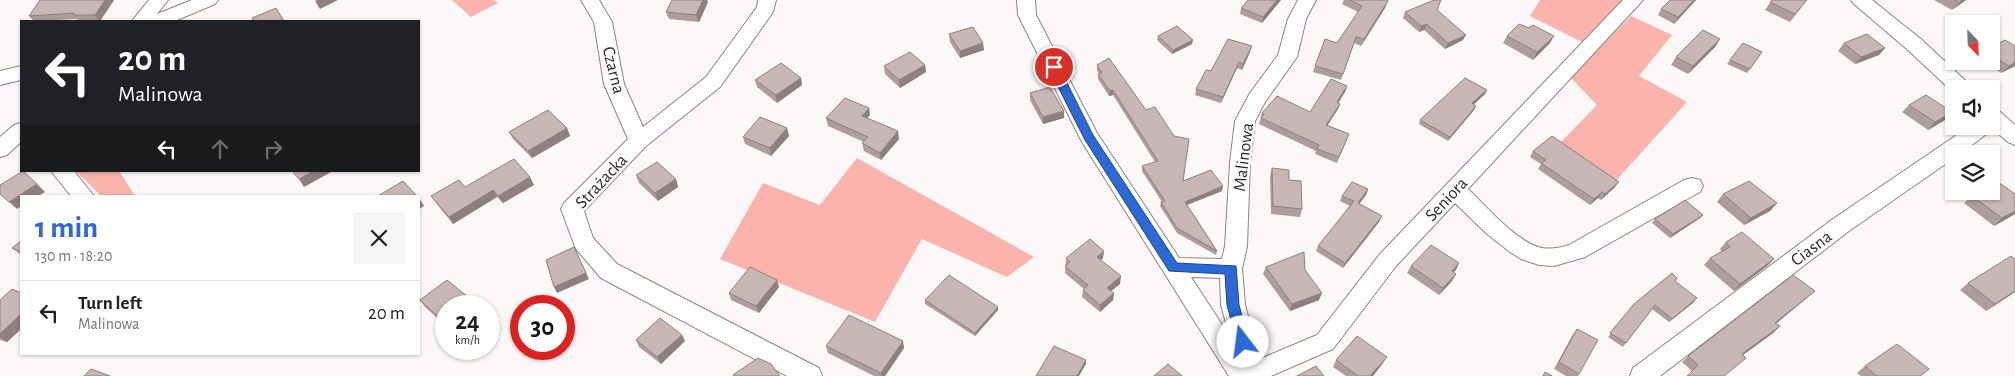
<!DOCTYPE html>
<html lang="en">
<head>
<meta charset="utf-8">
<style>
	:root { --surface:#fff; --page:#f6f6f6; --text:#202124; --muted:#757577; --line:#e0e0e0; --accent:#2c69d6 }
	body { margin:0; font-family:"Alegreya Sans",sans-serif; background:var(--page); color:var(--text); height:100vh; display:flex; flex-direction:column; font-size:19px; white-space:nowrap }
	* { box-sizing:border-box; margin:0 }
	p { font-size:16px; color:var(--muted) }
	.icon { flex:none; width:28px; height:28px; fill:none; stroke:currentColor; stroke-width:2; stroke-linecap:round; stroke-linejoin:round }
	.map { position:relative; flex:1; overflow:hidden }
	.details { position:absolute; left:20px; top:195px; width:400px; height:160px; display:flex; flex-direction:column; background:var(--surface); border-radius:0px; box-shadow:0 1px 4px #0004 }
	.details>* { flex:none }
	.hud { position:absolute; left:20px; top:20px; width:400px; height:152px; border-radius:0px; box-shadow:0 1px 4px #0004; background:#202124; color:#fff; overflow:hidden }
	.needle { width:32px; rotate:157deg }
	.controls { position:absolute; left:1945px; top:15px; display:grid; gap:10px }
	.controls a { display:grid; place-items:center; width:55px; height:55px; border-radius:0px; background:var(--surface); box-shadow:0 1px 4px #0004; font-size:25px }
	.speed { position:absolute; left:435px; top:295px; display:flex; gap:10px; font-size:25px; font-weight:700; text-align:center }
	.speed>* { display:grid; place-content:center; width:65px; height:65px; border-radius:50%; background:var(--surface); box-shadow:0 1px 4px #0004; line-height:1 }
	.speed small { font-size:12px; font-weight:400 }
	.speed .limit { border:8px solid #d22; background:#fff; color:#111 }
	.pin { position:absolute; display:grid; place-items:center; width:42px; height:42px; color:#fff; margin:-21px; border:2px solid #fff; border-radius:50%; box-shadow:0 1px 5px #0007 }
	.me { position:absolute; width:55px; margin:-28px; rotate:345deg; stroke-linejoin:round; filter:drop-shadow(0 0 4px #0008) }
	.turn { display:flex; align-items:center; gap:18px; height:105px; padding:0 15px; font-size:22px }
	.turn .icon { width:65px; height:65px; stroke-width:2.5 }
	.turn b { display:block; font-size:35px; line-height:42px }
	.lanes { display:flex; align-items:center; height:48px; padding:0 15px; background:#0003; justify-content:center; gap:25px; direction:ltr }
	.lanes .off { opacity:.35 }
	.round { display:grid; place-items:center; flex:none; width:52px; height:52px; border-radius:0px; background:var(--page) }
	.headline { display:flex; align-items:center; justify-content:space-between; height:85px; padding:0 15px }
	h1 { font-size:30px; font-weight:700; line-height:38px; color:var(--accent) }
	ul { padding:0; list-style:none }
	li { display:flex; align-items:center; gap:15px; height:65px; padding:0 15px; border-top:1px solid var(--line) }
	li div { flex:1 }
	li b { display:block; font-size:19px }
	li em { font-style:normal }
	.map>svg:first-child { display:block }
	.green { fill:#fbb3ad }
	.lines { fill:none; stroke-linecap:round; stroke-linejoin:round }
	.minor-casing { stroke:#938281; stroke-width:2 }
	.minor { fill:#fff; fill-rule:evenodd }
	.wall { fill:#ad9d9c }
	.shaded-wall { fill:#8d807f }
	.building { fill:#c9b7b5; stroke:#8d807f }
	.route { fill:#2c69d6; stroke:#1d448b }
	.labels { text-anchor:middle; stroke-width:5; stroke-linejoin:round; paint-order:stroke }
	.street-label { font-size:18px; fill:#2d2625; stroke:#fff }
</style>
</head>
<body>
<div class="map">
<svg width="2015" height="376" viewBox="0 0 2015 376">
	<rect width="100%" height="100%" fill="#fcf8f8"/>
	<path class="green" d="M452,0H494L498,3L471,17Z
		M1540,0H1624L1584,43L1530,16Z
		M1631,16L1672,35L1639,76L1687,102L1613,184L1560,143L1597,105L1569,76Z
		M857,158L1034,257L1007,277L922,239L875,322L720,259L763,183L820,205Z
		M76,171H119L135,196H101Z"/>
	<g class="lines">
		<defs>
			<path id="minor" d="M149,0H168L157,14L192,0H218L215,4L175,21H132Z
				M581,0H599L612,22L624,84L643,127L706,77L757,7L758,0H776L773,12L720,87L646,146L584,211L593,238L617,264L819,368L822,376H787L601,278L576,249L561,209L564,203L628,139L604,84L594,22Z
				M1017,0H1035L1036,15L1097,133L1179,258L1222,259L1225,246L1230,163L1235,121L1250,93L1278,55L1288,19L1298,0H1316L1306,19L1297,57L1265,102L1255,121L1250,163L1247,246L1242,269L1245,305L1260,359L1317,335L1380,254L1623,0H1643L1468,189C1487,207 1513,238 1538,247C1548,250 1560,248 1569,245L1684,180L1692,178L1700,180L1703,186L1700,192L1585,257L1554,266L1539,265L1521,259L1510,252L1487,234L1455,203L1396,266L1333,349L1271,376H1229L1082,142L1018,15ZM1191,277L1220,278L1221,305L1230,337Z
				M1851,0H1872L1922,40L1969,84L1972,89H1954V93L1908,50L1854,4Z
				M21,66V80L0,85V71Z
				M1991,108L1998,110L2015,125V145L2008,142L1993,129L1960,154H1954V158L1849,231L1660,376H1630L1633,368L1833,219L1970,126H1991Z
				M21,123V142L7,155L0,157V137L14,125Z
				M51,171H74L94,196H71Z"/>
		</defs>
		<use href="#minor" class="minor-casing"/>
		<use href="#minor" class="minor"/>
	</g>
	<path class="wall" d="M40,0H114L100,21H78L77,19L34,21L29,16Z
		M1281,0L1262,23L1240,14L1241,8Z
		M1344,0H1386L1385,8L1361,46L1354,43L1341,80L1313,72L1315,66L1337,43L1358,12L1342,4Z
		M1696,0L1674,24L1658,15L1661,9Z
		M1772,0H1807L1790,22L1765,10Z
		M1934,0H1966L1952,10Z
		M708,2L699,22L669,19L666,12Z
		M1437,10L1463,40L1445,49L1424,30L1419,32L1403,18L1405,12Z
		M949,34L984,50L960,58L950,42Z
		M1158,36L1192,44L1172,54L1157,40Z
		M1507,36L1550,43L1533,60L1503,43Z
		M1720,39L1715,47L1688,74L1671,65L1676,57Z
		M1743,43L1762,52L1747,73L1727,64Z
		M1844,43L1885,48L1879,55L1855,64L1838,51Z
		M1991,47L2015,66L2001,73L1983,61H1991Z
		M1250,52L1242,70L1237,68L1221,103L1195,95L1196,89L1211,71Z
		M925,65L926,72L900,88L885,74L884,66Z
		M1097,65L1183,181L1222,191L1187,205L1217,251L1216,255L1177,233L1160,206L1161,202H1162L1142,171V166L1155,162L1113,95L1109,96L1098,79V74H1099L1097,70Z
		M801,78L802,85L777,103L757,87L755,80Z
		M1347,86L1345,92L1338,103L1340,104L1338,109L1327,125L1349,134L1337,163L1315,154L1316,151L1259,124L1262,113L1310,112Z
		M1487,90L1485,94L1474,104V110L1448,141L1419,124L1420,120Z
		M1030,93L1064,118L1043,124L1030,100Z
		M1909,105L1945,120L1928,130L1902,112Z
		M870,115L867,118L899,139L881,160L864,151L862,143L864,142L828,126L826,118Z
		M567,128L570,136L532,158L513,139L509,132Z
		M787,128L789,136L771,156L745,144L743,137Z
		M1533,151L1615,187L1601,200L1598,198L1590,205L1538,169L1541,164L1530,157Z
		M1272,168L1289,180L1302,209L1300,217L1271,214L1270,176Z
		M636,175L676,179L678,187L658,201L639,183Z
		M534,185L503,203L497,197L453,224L436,203L431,196L465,187Z
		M1368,189L1366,195L1359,204L1379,222L1343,268L1316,251L1318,246L1350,206L1340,201L1342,196Z
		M1723,194L1777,203L1770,211L1744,225L1717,202Z
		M1972,196L2015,214L1994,226L1964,203Z
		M1703,215L1700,218L1670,238L1652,223L1655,219Z
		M21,241V255L12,248Z
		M1726,242L1774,259L1767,266L1734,291L1704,265L1710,258L1722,252L1720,249Z
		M1066,258H1103L1101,260L1120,284L1111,291L1114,293L1113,300L1100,312L1082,297L1083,290L1084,289L1065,273Z
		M1411,266L1456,270L1453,272L1456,274L1452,281L1439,295L1407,273Z
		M1266,267L1305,270L1319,300L1290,311L1263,274Z
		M1675,281L1694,302L1669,322L1652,309L1623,347L1608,337L1634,304Z
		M1968,283L2015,292L1986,311L1960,290Z
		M779,287L759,313L731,300L729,293Z
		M21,293V329L7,342L0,340V300Z
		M1808,297L1776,324L1780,326L1773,333L1743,355L1740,364L1692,371L1682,362L1688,356Z
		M420,300L473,301L476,306H446V326L425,307Z
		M925,300L998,310L975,336L925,304Z
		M1577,329L1579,374L1578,376H1566L1554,369L1572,336Z
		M682,335L685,341L661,364L639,347L636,340Z
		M826,346L904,348L885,376H874L828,353Z
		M1336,360L1383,363L1373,376H1346L1333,367Z
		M1865,366L1920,376H1861L1857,373Z"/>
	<path class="shaded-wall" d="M105,0H114L100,21L95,15Z
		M317,0H338L320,9L315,1Z
		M703,0H707L708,2L699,22L696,15Z
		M1277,0H1281L1262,23L1263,17Z
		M1694,0H1696L1674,24L1678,17Z
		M1962,0H1966L1952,10Z
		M1388,1L1385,8L1361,46L1364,39Z
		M1427,24L1424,30L1419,32L1421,26Z
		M1466,35L1463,40L1445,49L1448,43Z
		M1554,36L1550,43L1533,60L1537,52Z
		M1720,39L1715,47L1688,74L1693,66Z
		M1193,40L1192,44L1172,54L1173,50Z
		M983,43L984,50L960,58V51Z
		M1252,46L1250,52L1242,70L1243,64Z
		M1885,48L1879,55L1855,64L1861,57Z
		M1239,62L1237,68L1221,103L1223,97Z
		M2015,62V66L2001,73L2009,66Z
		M925,65L926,72L900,88L899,80Z
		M801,78L802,85L777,103L776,95Z
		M1347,86L1345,92L1335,108L1337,102Z
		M1113,90V95L1109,96L1110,91Z
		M1487,90L1485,94L1471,107L1472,103Z
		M1340,104L1338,109L1324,131L1326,125Z
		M1476,106L1474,110L1448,141L1450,137Z
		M869,108L870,115L863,123L862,116Z
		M1064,111V118L1043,124V117Z
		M1952,112L1945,120L1928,130L1935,122Z
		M567,128L570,136L532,158L528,151Z
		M787,128L789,136L771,156L770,148Z
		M898,131L899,139L881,160L880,153Z
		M314,171H333L304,187L299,179Z
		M530,177L534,185L503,203L498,196Z
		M676,179L678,187L658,201L655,193Z
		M1619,182L1615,187L1601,200L1605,194Z
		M37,184L45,192L38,196H21V206L17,209L9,202Z
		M1223,186L1222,191L1184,206L1185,202Z
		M1368,189L1366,195L1356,208L1358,203Z
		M493,190L497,197L453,224L449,217Z
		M1602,192L1598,198L1590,205L1594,199Z
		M419,198L424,206L419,209Z
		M1777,203L1770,211L1744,225L1751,218Z
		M2015,211V214L1994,226L2002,218Z
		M1703,215L1700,218L1670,238L1673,234Z
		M1382,216L1379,222L1343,268L1345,263Z
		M574,247L589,279L557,293L554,287Z
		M1104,251L1103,258L1096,264L1097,257Z
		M1774,259L1767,266L1734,291L1740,284Z
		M1459,263L1456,270L1448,278L1452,271Z
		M1456,274L1452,281L1439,295L1443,288Z
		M1121,276L1120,284L1106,295L1107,288Z
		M777,280L779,287L759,313L756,306Z
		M1815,291L1808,297L1769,329L1775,323Z
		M2015,291V292L1986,311L1995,304Z
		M1114,293L1113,300L1100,312V305Z
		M1322,293L1319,300L1290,311L1292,304Z
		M1697,298L1694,302L1669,322L1672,319Z
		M473,301L476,306H466Z
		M998,307V310L975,336V333Z
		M21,314V329L7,342L0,337V334Z
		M1780,326L1773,333L1736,360L1742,354Z
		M682,335L685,341L661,364L657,357Z
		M903,341L904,348L885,376H881V373Z
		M1387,357L1383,363L1373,376H1370Z
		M1086,360V364L1079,376H1077Z"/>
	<path class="building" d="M40,0H105L95,15H73L74,13L29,16Z
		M672,0H703L696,15L666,12Z
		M1248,0H1277L1263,17L1241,8Z
		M1350,0H1386L1388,1L1364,39L1356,37L1343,74L1315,66L1325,39L1337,43L1362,6Z
		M1434,0H1441L1437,10L1466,35L1448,43L1427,24L1421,26L1405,12Z
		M1670,0H1694L1678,17L1661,9Z
		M1772,0H1807L1795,14L1770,2Z
		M1954,0H1962L1959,3Z
		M276,8L284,21H254L252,18Z
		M1519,24L1529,28L1533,25L1554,36L1537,52L1507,36Z
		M1177,26L1193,40L1173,50L1158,36Z
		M973,27L983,43L960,51L949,34Z
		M1703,30L1720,39L1693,66L1676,57Z
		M1867,34L1885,48L1861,57L1844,43Z
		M1228,39L1252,46L1243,64L1239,62L1223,97L1196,89L1206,70L1211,71Z
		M2005,40L2015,46V62L2009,66L1991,55V47Z
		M1743,43L1762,52L1750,69L1730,60Z
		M910,52L925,65L899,80L884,66Z
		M1109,58L1146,110L1155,107L1174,136L1189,139L1183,181L1211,170L1223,186L1185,202L1217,251L1177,228L1161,202L1165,201L1142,166L1158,161L1113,90L1110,91L1098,74L1102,73L1097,65Z
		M781,63L801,78L776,95L755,80Z
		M1465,78L1487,90L1472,103L1476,106L1450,137L1420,120Z
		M1331,79L1347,86L1337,102L1340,104L1326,125L1349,134L1339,157L1317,149L1319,145L1261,118L1264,114L1262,113L1277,96L1310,112Z
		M1050,87L1064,111L1043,117L1030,93Z
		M1926,95L1952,112L1935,122L1909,105Z
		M845,98L869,108L862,116L898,131L880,153L862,143L868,137L826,118Z
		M548,110L567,128L528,151L509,132Z
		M760,117L787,128L770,148L743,137Z
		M1552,136L1619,182L1605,194L1602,192L1594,199L1541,163L1546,160L1533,151Z
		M514,159L530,177L498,196L493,190L449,217L431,196L459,180L465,187Z
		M657,162L676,179L655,193L636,175Z
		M1272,168L1289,170V180L1301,181L1302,209L1273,206Z
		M23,171L37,184L9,202L0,194V185Z
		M292,171H314L299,179Z
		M403,181L417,196H378Z
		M1749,181L1777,203L1751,218L1723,194Z
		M1352,182L1368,189L1358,203L1382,216L1345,263L1318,246L1354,201L1342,196Z
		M1998,182L2015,194V211L2002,218L1972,196L1980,191H1991V185Z
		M1685,200L1703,215L1673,234L1655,219Z
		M1742,232L1774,259L1740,284L1710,258L1730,247L1726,242Z
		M1090,239L1104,251L1097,257L1121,276L1107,288L1114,293L1100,305L1083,290L1088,285L1065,266L1070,262L1066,258Z
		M21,241V252L12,248Z
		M1431,245L1459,263L1452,271L1456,274L1443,288L1411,266Z
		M574,247L586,273L554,287L546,260Z
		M1304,252L1305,270L1322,293L1292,304L1266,267Z
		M2011,256L2015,259V291L1995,304L1968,283Z
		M750,267L777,280L756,306L729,293Z
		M1672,273L1677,278L1675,281L1697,298L1672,319L1655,305L1626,343L1610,333L1634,304Z
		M949,275L998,307L975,333L925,300Z
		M1793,275L1815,291L1775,323L1780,326L1742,354L1746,358L1724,376H1687L1698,365L1688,356Z
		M447,280L473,301L466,306H446V322L445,323L420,300Z
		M12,289L21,293V314L0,334V300Z
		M849,315L903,341L881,373L826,346Z
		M660,318L682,335L657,357L636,340Z
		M1577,329L1598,340L1579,374L1559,362Z
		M1357,336L1387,357L1370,376H1358L1336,360Z
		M1897,344L1929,369L1920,376H1877L1865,366Z
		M1054,346L1086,360L1077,376H1036Z
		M758,358L771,364L780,376H734L733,375Z
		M1168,364L1182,376H1154Z
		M1316,366L1324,376H1297Z
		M91,369L110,376H84Z
		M1545,372L1552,376H1543Z"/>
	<path class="route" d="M1054,63L1059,67L1093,135L1177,263L1236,266L1239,305L1249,342L1247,345L1243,347L1239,345L1237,342L1227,305L1225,274L1169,271L1085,140L1048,67Z"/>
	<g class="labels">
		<g class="street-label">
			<text transform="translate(614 70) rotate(76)" y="6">Czarna</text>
			<text transform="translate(1243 157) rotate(-83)" y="6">Malinowa</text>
			<text transform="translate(601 181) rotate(-47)" y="6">Strażacka</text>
			<text transform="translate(1446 199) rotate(-47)" y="6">Seniora</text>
			<text transform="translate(1811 248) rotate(-37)" y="6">Ciasna</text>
		</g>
	</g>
</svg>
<div class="controls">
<a><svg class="needle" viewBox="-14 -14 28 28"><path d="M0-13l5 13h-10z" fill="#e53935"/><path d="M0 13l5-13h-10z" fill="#757577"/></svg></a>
<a><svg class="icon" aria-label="sound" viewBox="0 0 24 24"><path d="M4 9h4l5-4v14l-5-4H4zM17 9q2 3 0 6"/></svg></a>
<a><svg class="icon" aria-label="layers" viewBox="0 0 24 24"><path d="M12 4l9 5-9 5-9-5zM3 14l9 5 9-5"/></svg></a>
</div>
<div class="speed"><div>24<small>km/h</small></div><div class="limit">30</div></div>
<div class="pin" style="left:1054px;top:67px;background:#d93025"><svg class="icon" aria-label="arrive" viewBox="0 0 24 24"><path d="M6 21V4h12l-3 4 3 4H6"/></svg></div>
<svg class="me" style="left:1243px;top:342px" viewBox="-20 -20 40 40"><circle r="19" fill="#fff"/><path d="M0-13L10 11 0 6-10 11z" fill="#2c69d6"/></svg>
<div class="hud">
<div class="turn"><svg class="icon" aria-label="left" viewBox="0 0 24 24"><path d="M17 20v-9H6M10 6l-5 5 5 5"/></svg><div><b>20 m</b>Malinowa</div></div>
<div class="lanes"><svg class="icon" aria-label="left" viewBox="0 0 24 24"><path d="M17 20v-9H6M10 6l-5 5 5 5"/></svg><svg class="icon off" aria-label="ahead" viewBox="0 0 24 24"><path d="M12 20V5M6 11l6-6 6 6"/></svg><svg class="icon off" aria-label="right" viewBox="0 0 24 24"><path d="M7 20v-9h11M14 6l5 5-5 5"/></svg></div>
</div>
<section class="details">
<div class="headline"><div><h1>1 min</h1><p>130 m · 18:20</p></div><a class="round"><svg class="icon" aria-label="close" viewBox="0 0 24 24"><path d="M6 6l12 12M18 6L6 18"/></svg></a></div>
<ul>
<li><svg class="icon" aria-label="left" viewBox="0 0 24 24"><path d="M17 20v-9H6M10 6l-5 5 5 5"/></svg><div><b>Turn left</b><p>Malinowa</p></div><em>20 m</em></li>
</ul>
</section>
</div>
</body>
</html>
